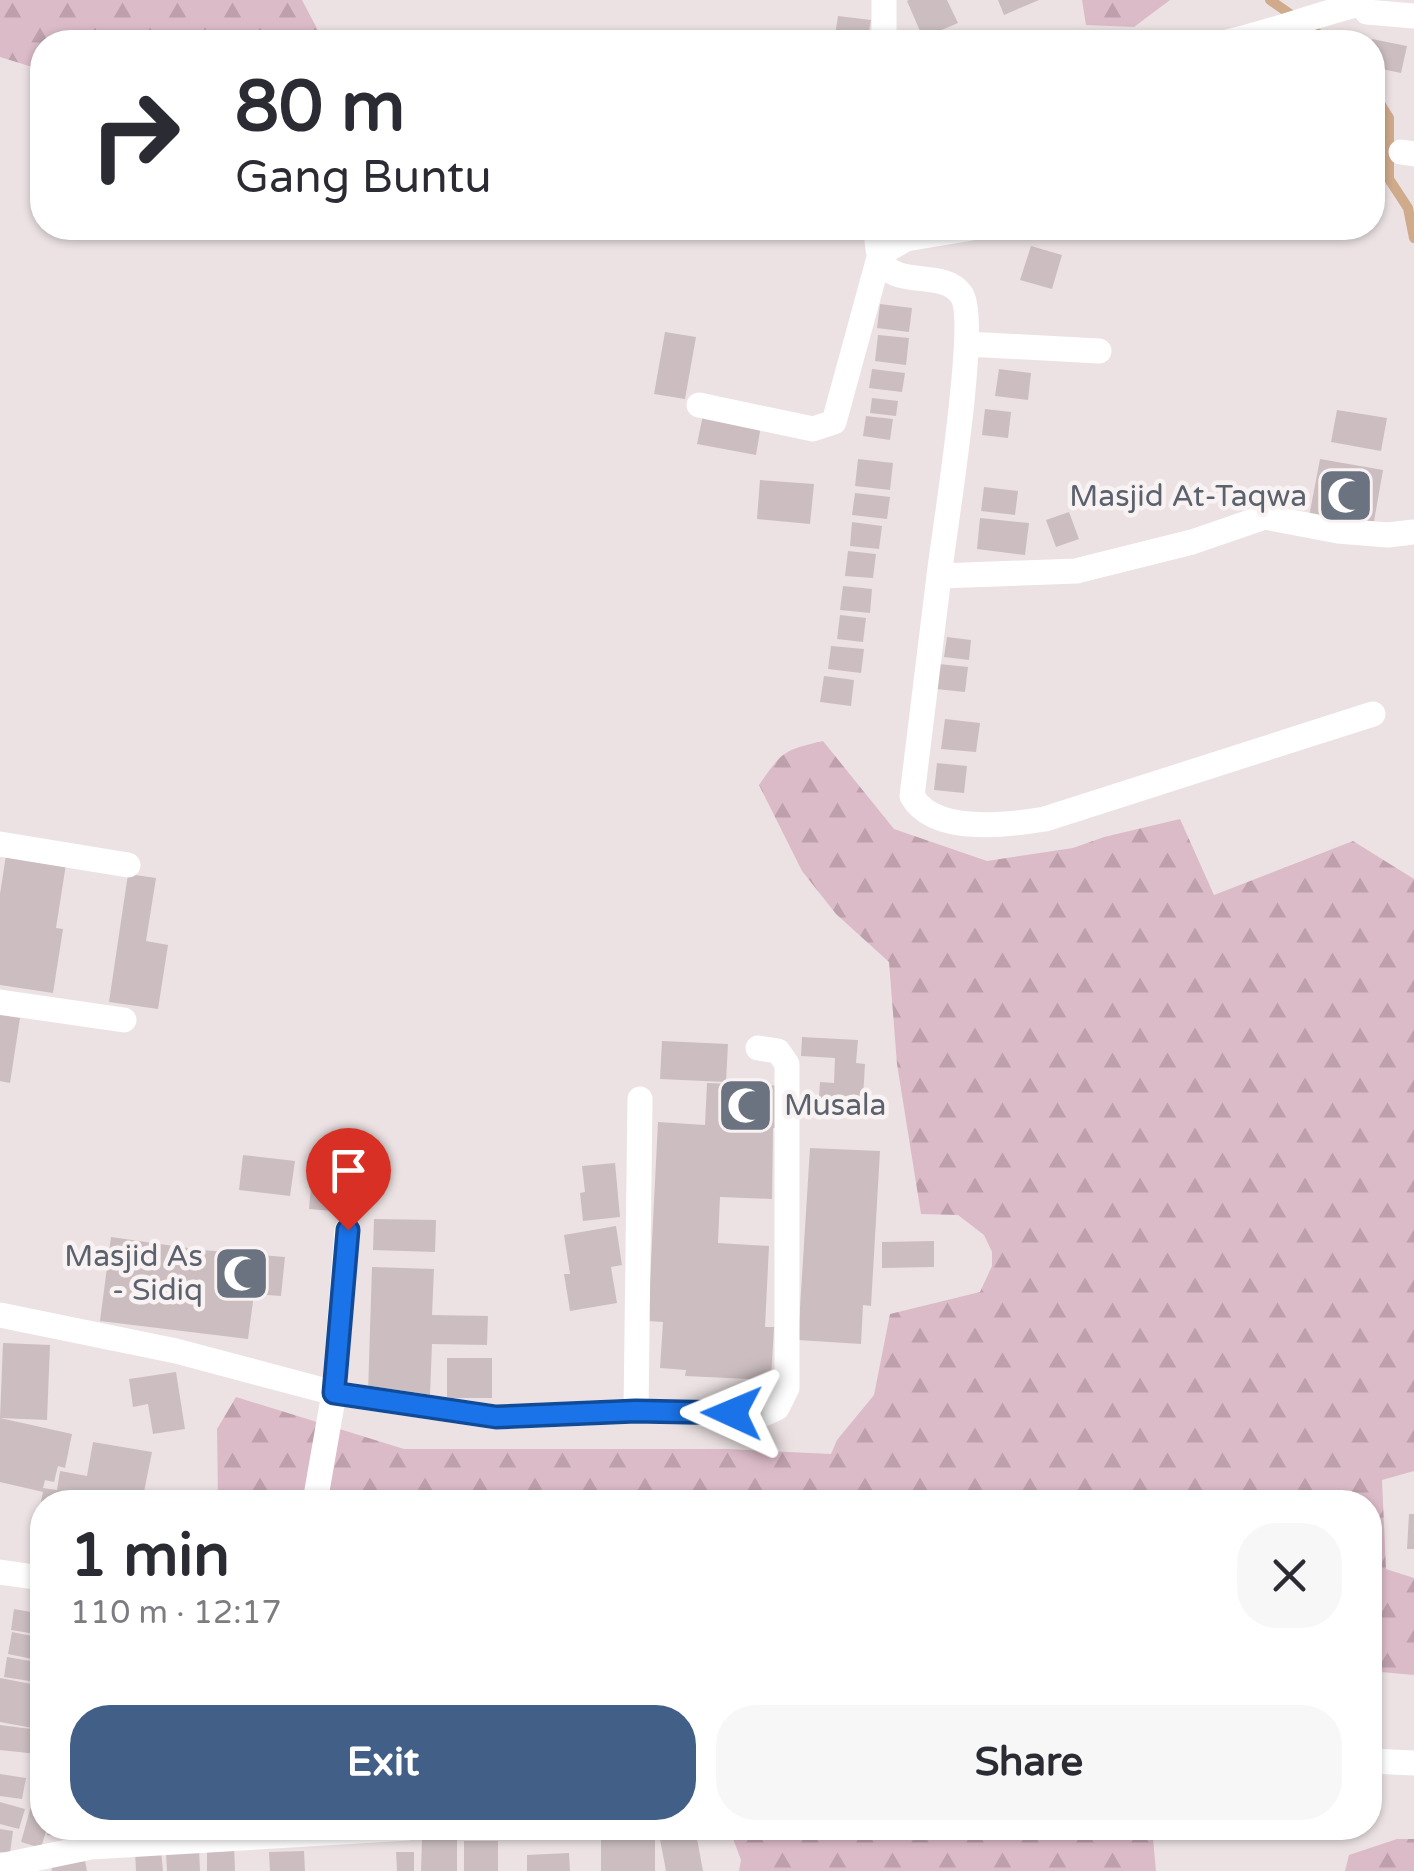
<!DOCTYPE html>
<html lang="en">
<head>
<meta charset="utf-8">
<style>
	:root { --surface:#fff; --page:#f7f7f7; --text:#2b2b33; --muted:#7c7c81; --accent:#426087 }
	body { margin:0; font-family:"Varela Round",sans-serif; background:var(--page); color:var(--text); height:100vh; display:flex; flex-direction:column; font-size:38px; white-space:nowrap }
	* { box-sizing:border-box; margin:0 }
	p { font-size:32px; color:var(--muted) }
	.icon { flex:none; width:55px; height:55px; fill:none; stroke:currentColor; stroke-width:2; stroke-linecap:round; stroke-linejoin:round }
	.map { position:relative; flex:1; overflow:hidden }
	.side { position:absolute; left:30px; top:1490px; width:1352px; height:350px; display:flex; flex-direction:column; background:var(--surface); border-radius:40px; box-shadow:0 2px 8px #0004 }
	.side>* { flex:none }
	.hud { position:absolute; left:30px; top:30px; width:1355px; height:210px; border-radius:40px; box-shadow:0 2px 8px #0004; background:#fff; color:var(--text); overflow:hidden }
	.pin { position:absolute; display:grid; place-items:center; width:85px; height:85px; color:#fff; margin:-102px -42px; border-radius:50% 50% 50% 0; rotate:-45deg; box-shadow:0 0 10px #0007 }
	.pin .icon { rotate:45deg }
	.me { position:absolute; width:110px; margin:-55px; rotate:271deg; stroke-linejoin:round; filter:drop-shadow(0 0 8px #0008) }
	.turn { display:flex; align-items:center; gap:35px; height:210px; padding:0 40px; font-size:45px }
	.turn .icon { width:130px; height:130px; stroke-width:2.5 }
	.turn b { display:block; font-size:70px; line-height:85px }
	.round { display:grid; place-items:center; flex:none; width:105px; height:105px; border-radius:40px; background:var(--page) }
	.headline { display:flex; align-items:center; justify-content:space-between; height:170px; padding:0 40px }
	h1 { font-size:60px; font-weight:800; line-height:75px }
	.action { display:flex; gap:20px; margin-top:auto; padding:20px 40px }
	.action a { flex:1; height:115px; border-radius:40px; background:var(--accent); color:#fff; font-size:40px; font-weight:800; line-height:115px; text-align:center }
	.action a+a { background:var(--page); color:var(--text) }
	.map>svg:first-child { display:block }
	.forest { fill:url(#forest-firs) }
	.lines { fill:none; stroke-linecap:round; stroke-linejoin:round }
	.stream { stroke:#cfaa8b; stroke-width:10 }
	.building { fill:#ccbec0 }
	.minor { stroke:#fff; stroke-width:25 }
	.route-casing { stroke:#114b97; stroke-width:25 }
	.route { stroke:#1a73e8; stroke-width:18 }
	.labels { text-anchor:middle; stroke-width:9; stroke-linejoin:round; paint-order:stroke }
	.worship-label { font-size:30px; fill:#5b616d; stroke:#f8f2f3; text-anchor:end }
</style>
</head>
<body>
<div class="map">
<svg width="1414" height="1871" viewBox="0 0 1414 1871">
	<defs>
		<pattern id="forest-firs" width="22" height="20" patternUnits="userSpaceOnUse" patternTransform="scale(2.5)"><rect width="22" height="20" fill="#dcbbc9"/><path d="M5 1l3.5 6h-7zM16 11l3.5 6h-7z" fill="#bea0ac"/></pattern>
	</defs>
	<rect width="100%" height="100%" fill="#ece2e3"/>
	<path class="forest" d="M0,0H302L324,42H42V70L0,57Z
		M1082,0H1170L1134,27L1086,25Z
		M823,741L894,829L987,861L1073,848L1104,837L1180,819L1214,895L1353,841L1414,879V1471L1382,1480L1386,1569L1414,1578V1675L1370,1671V1502H218L217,1429L236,1397L404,1449H727L831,1454L837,1440L874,1395L890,1314L980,1292L992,1266V1252L984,1235L958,1215L921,1214L897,1064L889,962L836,914L802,871L759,785C782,752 783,750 823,741Z
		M729,1828H1152L1156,1871H739L741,1860Z
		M1397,1839H1414V1871H1345L1349,1855Z"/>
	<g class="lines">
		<path class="stream" d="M1270,0L1330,42
			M1372,91L1389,118V179L1408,208L1414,238"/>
	</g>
	<path class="building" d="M909,0H947L958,23L923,38L907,1Z
		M998,0H1039L1004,15Z
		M838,16L871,20L867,42H834Z
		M1372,39L1407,46L1401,73L1372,67Z
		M1031,246L1062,255L1052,289L1020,280Z
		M880,304L912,308L909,332L877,328Z
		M665,332L696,337L685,399L654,394Z
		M878,335L909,338L906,365L875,361Z
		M872,369L905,373L902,392L869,388Z
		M999,369L1031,373L1028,400L995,396Z
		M872,398L898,401L896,416L870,413Z
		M985,409L1011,412L1008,438L982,435Z
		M704,410L762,420L756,455L697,444Z
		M1337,410L1387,418L1381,451L1331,442Z
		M866,416L893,419L890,440L863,436Z
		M858,459L893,463L890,490L855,486Z
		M1320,459L1383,470L1372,533L1308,522Z
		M760,480L814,484L810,524L757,519Z
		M984,487L1018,491L1015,515L981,511Z
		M855,493L890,497L887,519L852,515Z
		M1069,512L1079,539L1056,547L1046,520Z
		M980,518L1029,523L1025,555L977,549Z
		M852,522L882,526L879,549L850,546Z
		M848,551L876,554L873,578L845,576Z
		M843,586L872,589L870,613L840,610Z
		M840,615L866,618L863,642L837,639Z
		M947,637L971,640L969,660L944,657Z
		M831,646L864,649L861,673L828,669Z
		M939,664L968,667L965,692L936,689Z
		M824,676L854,680L851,706L820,702Z
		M945,719L980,723L976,752L941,749Z
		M937,763L967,766L964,793L934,790Z
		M6,855L66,864L56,928L63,929L53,993L0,985V894Z
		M128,874L156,878L146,941L168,945L158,1009L109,1002Z
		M0,1015L20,1018L10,1083L0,1081Z
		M802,1037L858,1040L856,1063L865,1064L862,1114L818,1111L820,1082L834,1083L835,1058L801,1056Z
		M662,1041L728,1044L726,1082L660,1079Z
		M707,1083L786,1086L784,1128H773L772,1199L720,1197L718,1243L769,1246L765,1327H774L771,1380L685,1376L686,1370L660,1368L663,1322L648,1321L658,1122L705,1125Z
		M810,1148L880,1151L871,1306L863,1305L861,1344L798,1340Z
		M243,1155L295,1161L290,1196L239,1190Z
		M615,1163L620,1217L583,1221L580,1193L585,1192L582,1166Z
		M312,1175L349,1179L346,1212L309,1209Z
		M374,1219L436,1220L435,1252L373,1250Z
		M616,1226L622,1265L611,1267L617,1303L570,1311L564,1274H570L564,1235Z
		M111,1237L202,1250L285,1257L281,1296L254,1294L248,1339L100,1321Z
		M934,1241V1267L882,1268V1242Z
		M372,1267L434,1269L432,1315L488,1316L487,1345L432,1344L430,1395L368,1393Z
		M3,1343L50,1345L47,1420L0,1418L72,1434L65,1468L58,1466L54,1482L45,1480L43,1488L57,1490L60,1471L87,1476L93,1442L152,1452L142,1502H41L43,1492L0,1482V1418Z
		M447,1358H492V1398H447Z
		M176,1372L185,1429L153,1434L148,1404L133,1407L129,1379Z
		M40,1506L42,1507V1551L33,1549Z
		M1409,1514H1414V1549H1407Z
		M14,1609L42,1614V1635L11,1630Z
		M12,1632L42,1638V1661L8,1654Z
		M7,1657L42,1663V1683L4,1677Z
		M0,1678L42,1686L38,1729L0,1722Z
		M0,1725L39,1730L37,1754L0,1750Z
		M0,1774L26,1778L22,1799L0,1796Z
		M36,1781L42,1783V1804L32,1802Z
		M0,1802L25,1809L19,1829L0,1824Z
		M31,1806L42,1810V1828H47L41,1848L21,1842Z
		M49,1828H72L70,1838L47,1835Z
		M695,1828L703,1871H666L659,1834Z
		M0,1829L13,1831L10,1853L0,1852Z
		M655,1836V1871H601V1837Z
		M422,1839L457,1840V1871H421Z
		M464,1841H498V1871H464Z
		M207,1845H234L235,1871H207Z
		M199,1849L200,1871H167L166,1852Z
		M161,1850L163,1871H136L135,1852Z
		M304,1851L305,1871H270L269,1852Z
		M396,1852H414V1871H397Z
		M569,1853L570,1871H527V1855Z
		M85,1861L87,1871H52L51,1866Z"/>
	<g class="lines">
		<path class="minor" d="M1359,0L1367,12L1414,16
			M884,42V0
			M1227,42C1272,32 1315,15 1359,4
			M1401,152L1414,154
			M876,228C877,239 877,256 884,265C901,287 943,270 961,294C980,319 944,532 939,576L1076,571L1192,542L1265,517L1338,531L1388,535L1414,532
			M967,344L1099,351
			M699,405L813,429L834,422L880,254L906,239L972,228
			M939,576L912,796C934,835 1009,825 1045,819L1373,714
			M0,844L128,865
			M0,1002L124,1020
			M0,1315L176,1351L334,1393L496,1417L636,1411L764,1414L777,1408L787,1388V1064L778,1051L758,1048
			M636,1411L640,1099
			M315,1502L334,1393L347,1230
			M0,1572L42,1578
			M1370,1761L1414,1763
			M0,1866L91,1847L408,1828"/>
	</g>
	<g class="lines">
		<defs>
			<path id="route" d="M348,1230L334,1393L496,1417L636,1411L732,1413"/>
		</defs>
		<use href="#route" class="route-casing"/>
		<use href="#route" class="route"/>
	</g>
	<defs>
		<symbol id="mosque-square" viewBox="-11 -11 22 22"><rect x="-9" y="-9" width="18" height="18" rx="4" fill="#6b7280" stroke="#f8f2f3"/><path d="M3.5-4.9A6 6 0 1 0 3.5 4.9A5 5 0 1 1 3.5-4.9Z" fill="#fff"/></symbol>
	</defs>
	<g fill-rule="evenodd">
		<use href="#mosque-square" x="1314" y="464" width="63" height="63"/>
		<use href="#mosque-square" x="714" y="1074" width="63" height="63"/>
		<use href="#mosque-square" x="210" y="1242" width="63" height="63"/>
	</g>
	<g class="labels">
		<g class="worship-label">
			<text x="1307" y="506">Masjid At-Taqwa</text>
			<text x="784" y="1115" text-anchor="start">Musala</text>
			<text x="203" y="1266">Masjid As<tspan x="203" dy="34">- Sidiq</tspan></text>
		</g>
	</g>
</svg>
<div class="pin" style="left:348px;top:1230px;background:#d93025"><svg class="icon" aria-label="arrive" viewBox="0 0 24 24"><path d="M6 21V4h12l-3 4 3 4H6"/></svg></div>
<svg class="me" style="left:732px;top:1413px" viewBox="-20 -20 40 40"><path d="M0-17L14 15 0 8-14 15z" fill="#1a73e8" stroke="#fff" stroke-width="4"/></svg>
<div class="hud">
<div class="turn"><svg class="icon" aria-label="right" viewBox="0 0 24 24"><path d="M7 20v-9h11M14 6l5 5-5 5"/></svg><div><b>80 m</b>Gang Buntu</div></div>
</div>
<section class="side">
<div class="headline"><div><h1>1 min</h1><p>110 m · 12:17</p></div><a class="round"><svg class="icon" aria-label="close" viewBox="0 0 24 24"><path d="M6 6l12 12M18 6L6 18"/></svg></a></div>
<div class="action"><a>Exit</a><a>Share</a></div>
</section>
</div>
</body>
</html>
